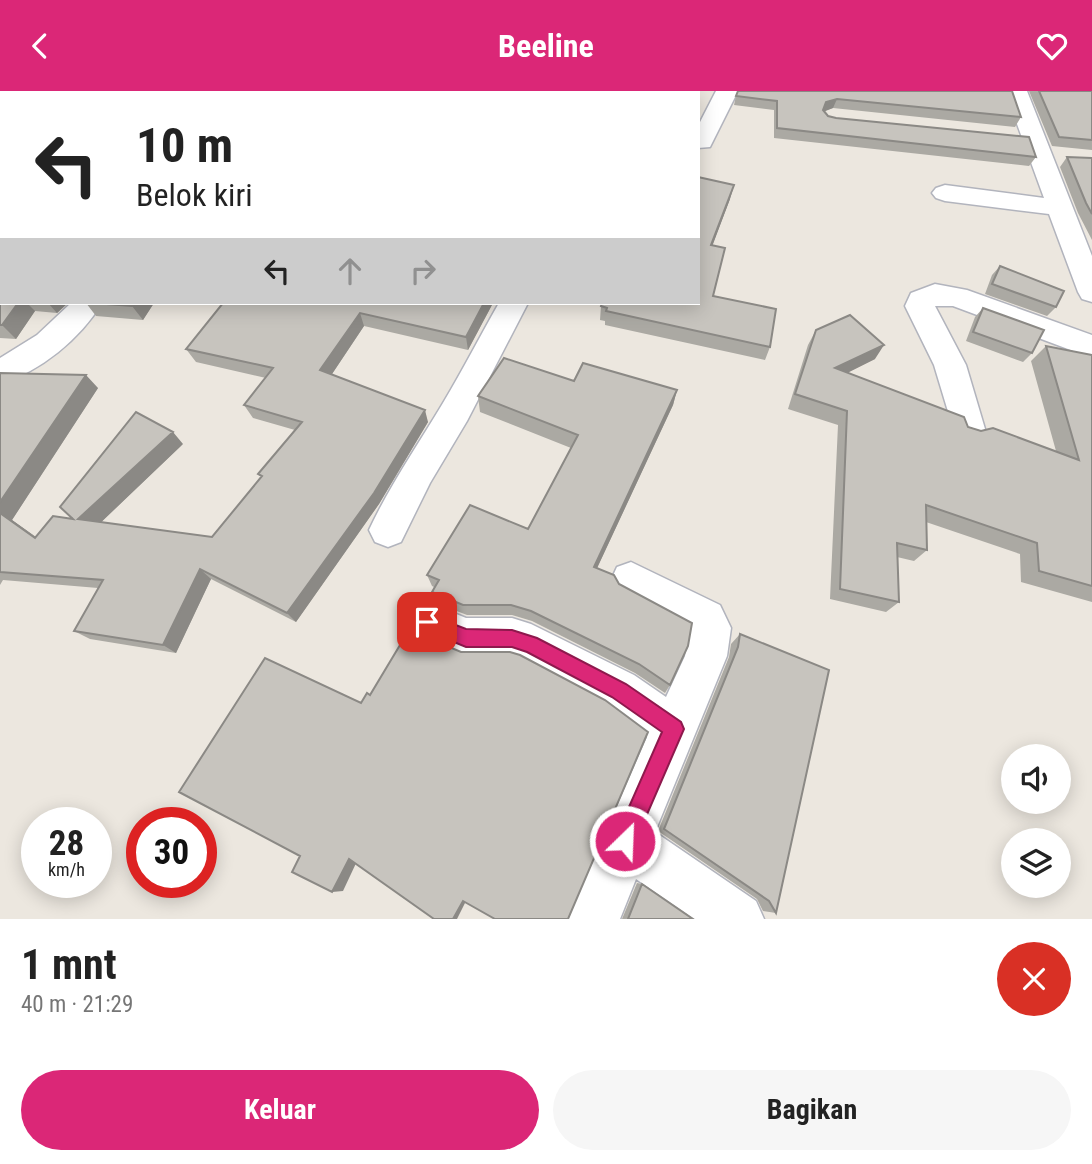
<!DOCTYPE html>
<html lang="id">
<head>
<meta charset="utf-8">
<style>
	:root { --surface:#fff; --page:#f6f6f6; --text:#222; --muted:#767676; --accent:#db2777 }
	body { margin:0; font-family:"Roboto Condensed",sans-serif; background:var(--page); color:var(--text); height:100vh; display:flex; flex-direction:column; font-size:26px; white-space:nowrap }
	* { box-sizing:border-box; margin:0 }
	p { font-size:23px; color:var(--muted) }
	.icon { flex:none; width:38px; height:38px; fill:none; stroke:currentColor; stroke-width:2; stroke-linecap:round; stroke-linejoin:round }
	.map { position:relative; height:828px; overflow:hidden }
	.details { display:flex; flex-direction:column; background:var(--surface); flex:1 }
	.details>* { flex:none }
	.hud { position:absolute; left:0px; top:0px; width:700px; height:214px; box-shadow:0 4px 18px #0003; background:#fff; color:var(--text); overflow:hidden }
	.fabs { position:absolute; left:1001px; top:653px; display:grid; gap:14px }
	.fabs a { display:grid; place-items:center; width:70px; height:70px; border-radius:50%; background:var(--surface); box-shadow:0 4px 18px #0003; font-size:35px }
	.speed { position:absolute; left:21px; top:716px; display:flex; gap:14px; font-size:35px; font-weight:700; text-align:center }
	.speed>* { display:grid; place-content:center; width:91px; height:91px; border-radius:50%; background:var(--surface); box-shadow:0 4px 18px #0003; line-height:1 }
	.speed small { font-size:18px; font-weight:400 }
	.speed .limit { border:10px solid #d22; background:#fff; color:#111 }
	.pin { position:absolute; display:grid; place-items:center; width:60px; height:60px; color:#fff; margin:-30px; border-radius:14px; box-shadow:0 4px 10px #0006 }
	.me { position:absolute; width:77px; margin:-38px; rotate:24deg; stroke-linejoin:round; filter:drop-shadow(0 0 5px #0008) }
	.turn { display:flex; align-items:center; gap:24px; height:147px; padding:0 21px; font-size:32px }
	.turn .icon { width:91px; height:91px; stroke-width:2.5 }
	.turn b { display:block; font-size:49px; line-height:60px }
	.lanes { display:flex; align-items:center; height:66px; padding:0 21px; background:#0003; justify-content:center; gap:35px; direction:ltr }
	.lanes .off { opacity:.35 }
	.round { display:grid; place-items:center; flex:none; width:74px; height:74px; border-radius:37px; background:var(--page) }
	.overview { display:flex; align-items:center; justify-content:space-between; height:119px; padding:0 21px }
	h1 { font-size:42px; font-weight:700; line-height:52px }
	.cta { display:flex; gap:14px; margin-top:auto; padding:14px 21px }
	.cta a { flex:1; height:80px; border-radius:42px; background:var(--accent); color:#fff; font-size:28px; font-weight:700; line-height:80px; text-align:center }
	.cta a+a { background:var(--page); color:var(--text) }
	header { display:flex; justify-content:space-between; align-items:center; height:91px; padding:0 21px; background:var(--accent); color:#fff; font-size:32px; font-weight:700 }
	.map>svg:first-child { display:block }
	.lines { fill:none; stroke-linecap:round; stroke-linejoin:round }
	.minor-casing { stroke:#b2b4bd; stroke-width:3 }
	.minor { fill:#fff; fill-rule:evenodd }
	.wall { fill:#aba9a3 }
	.shaded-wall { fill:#8b8985 }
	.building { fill:#c7c4be; stroke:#8b8985; stroke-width:2 }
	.route { fill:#db2777; stroke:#8e194d; stroke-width:2 }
</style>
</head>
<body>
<header><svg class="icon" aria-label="back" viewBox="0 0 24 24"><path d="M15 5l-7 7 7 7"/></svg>Beeline<svg class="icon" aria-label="heart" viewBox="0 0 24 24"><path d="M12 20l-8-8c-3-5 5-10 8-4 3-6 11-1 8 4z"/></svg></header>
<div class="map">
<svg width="1092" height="828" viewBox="0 0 1092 828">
	<rect width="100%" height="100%" fill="#ece7df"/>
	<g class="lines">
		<defs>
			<path id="minor" d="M626,0H648L625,2Z
				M716,0H738L710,56L698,57V35Z
				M1005,0H1027L1092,165V211L1082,208L1078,201L1049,123L945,110L936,107L932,102L936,97L945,94L1044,107Z
				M935,193L967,199L1092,244V267L953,215H935L966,274L985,338L980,347L968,351L956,347L934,274L905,215L911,202Z
				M71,212H102C80,248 41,280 0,293V267L37,244Z
				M499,212H528L467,330L430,392L401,451L388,456L375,451L369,439C390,394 418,354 443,312C463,279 480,245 499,212Z
				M631,471L720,514L731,537L727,565L655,741L756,810L764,828H694L636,788L620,828H568L647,646L604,614L522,570L512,567H466L412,545L406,531L412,517L427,511L466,527H512L531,533L634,584L666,606L685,565L689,541L617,502L611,489L617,476Z"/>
		</defs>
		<use href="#minor" class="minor-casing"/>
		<use href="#minor" class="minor"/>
	</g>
	<path class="wall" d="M0,0H539L538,2H2V71H0Z
		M1012,0L1021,26L1015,36L833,17L824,20L828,25L1036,66L1029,75L774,47V19L734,14L736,5Z
		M1029,0H1092V59L1052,55Z
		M1067,66L1092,67V149L1078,122L1060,76Z
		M698,86L730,108L712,155L713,205L770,256L765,269L605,234V230L600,229L601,215Z
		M0,110L2,212H68L57,222L35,220L16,248L0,247Z
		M1000,175L1056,216L1047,225L985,203L992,184Z
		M86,212H154L143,229L96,225Z
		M223,212H493L468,259L364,235L332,283L428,331L379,413L296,531L211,488L176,562L90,548L74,540L98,497L3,489L0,494V282L98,297L12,429L36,446L73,428L183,353L101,431L212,446L261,386L258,383L295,339L253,327L244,314L266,287L196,271L186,258Z
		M983,217L1032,262L1023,271L966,250L975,226Z
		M816,239L875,268L847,282L968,336L1056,360L1031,270L1046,255L1092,264V511L1021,491L1020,463L926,431L927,459L914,470L897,466L899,511L886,521L830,508L838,334L788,318L808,254Z
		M574,290L677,299L673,314L597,477L670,594L665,602L635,582L532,530L512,524H467L436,512L432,501L434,496L432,495L427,484L528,438L571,357L480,321L478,305Z
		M740,543L776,822L763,820L757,808L658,740L729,566L731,553Z
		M637,792L642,793L693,828H622Z"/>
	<path class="shaded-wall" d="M528,0H539L538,2H527Z
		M837,8L833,17L823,21L826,11Z
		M734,94L730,108L707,169L711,154Z
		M18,212H27L35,220L16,248L2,234Z
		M48,212H68L57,222Z
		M135,212H154L143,229L132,215Z
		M484,212H493L468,259L466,246Z
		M360,222L364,235L326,292L320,279Z
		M884,254L875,268L827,292L835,277Z
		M86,284L98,297L12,429L51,457L0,422V411Z
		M677,299L673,314L592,488L594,476Z
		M425,319L428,331L379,413L296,531L287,522Z
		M173,341L183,353L93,439L78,428Z
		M200,478L211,488L176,562L163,554Z
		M349,768H358L343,800L332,801Z
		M467,808L457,828H453L463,810Z"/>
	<path class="building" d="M0,0H528L527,2H2V58H0Z
		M738,0H1012L1021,26L837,8L826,11L823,19L828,25L836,27L1029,46L1036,66L777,37V10L736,5Z
		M1039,0H1092V49L1059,46Z
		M1067,66L1092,67V123L1086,112Z
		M698,86L734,94L711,154L725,157L713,205L776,218L770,256L606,220L607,217L601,215L602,212H698Z
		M2,108V212H18L2,234H0V110Z
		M1000,175L1064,200L1056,216L992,193Z
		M93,212H135L132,215Z
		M223,212H484L466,246L360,222L320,279L425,319L374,402L287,522L200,478L163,554L74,540L103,489L0,481V422L35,447L53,425L73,428L60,416L136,321L173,341L78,428L212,446L262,385L258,383L302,331L244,314L273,277L186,258Z
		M983,217L1044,239L1032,262L973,241Z
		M850,224L884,254L835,277L964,326L968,336L981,340L993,337L1079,369L1046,255L1092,264V495L1039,480L1037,452L926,414L927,459L897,452L899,511L840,498L847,320L795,303L816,239Z
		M504,267L574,290L583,272L677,299L594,476L614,484L619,493L692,532L688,555L670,594L639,573L531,520L511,514H463L432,501L439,489L427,484L470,414L528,438L578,344L478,305Z
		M0,282L86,284L0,411Z
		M409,539L461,561H510L520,564L605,609L648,641L568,828H495L463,810L453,828H434L349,768L332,801L292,781L300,765L179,701L265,567L361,612L367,602L370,604Z
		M740,543L829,579L776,822L769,810L664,738L738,556Z
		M642,793L693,828H628Z"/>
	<path class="route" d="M427,523L466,538L512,539L537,547L626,593L681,631L684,638L632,758L625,761L617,758L614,750L662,641L612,606L527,561L512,556H466L420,537L418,531L420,525Z"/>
</svg>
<div class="fabs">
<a><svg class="icon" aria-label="sound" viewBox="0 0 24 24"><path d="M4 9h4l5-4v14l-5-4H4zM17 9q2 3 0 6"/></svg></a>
<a><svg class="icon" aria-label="layers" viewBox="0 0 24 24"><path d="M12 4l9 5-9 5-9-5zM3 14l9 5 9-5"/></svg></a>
</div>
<div class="speed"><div>28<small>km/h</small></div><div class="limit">30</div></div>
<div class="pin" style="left:427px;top:531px;background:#d93025"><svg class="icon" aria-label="arrive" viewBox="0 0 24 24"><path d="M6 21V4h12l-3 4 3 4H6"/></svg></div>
<svg class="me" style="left:625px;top:750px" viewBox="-20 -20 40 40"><circle r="17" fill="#db2777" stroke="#fff" stroke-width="3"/><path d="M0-11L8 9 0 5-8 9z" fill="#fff"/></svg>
<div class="hud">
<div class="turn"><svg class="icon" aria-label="left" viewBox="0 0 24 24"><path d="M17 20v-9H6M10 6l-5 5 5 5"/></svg><div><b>10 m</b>Belok kiri</div></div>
<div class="lanes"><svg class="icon" aria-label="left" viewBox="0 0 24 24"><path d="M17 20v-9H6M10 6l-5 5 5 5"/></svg><svg class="icon off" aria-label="ahead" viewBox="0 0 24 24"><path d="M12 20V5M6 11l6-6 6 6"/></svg><svg class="icon off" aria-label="right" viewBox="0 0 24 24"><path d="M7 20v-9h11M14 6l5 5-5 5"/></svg></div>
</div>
</div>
<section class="details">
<div class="overview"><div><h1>1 mnt</h1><p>40 m · 21:29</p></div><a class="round" style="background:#d93025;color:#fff"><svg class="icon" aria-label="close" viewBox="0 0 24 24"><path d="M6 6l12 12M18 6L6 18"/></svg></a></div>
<div class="cta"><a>Keluar</a><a>Bagikan</a></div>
</section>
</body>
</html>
